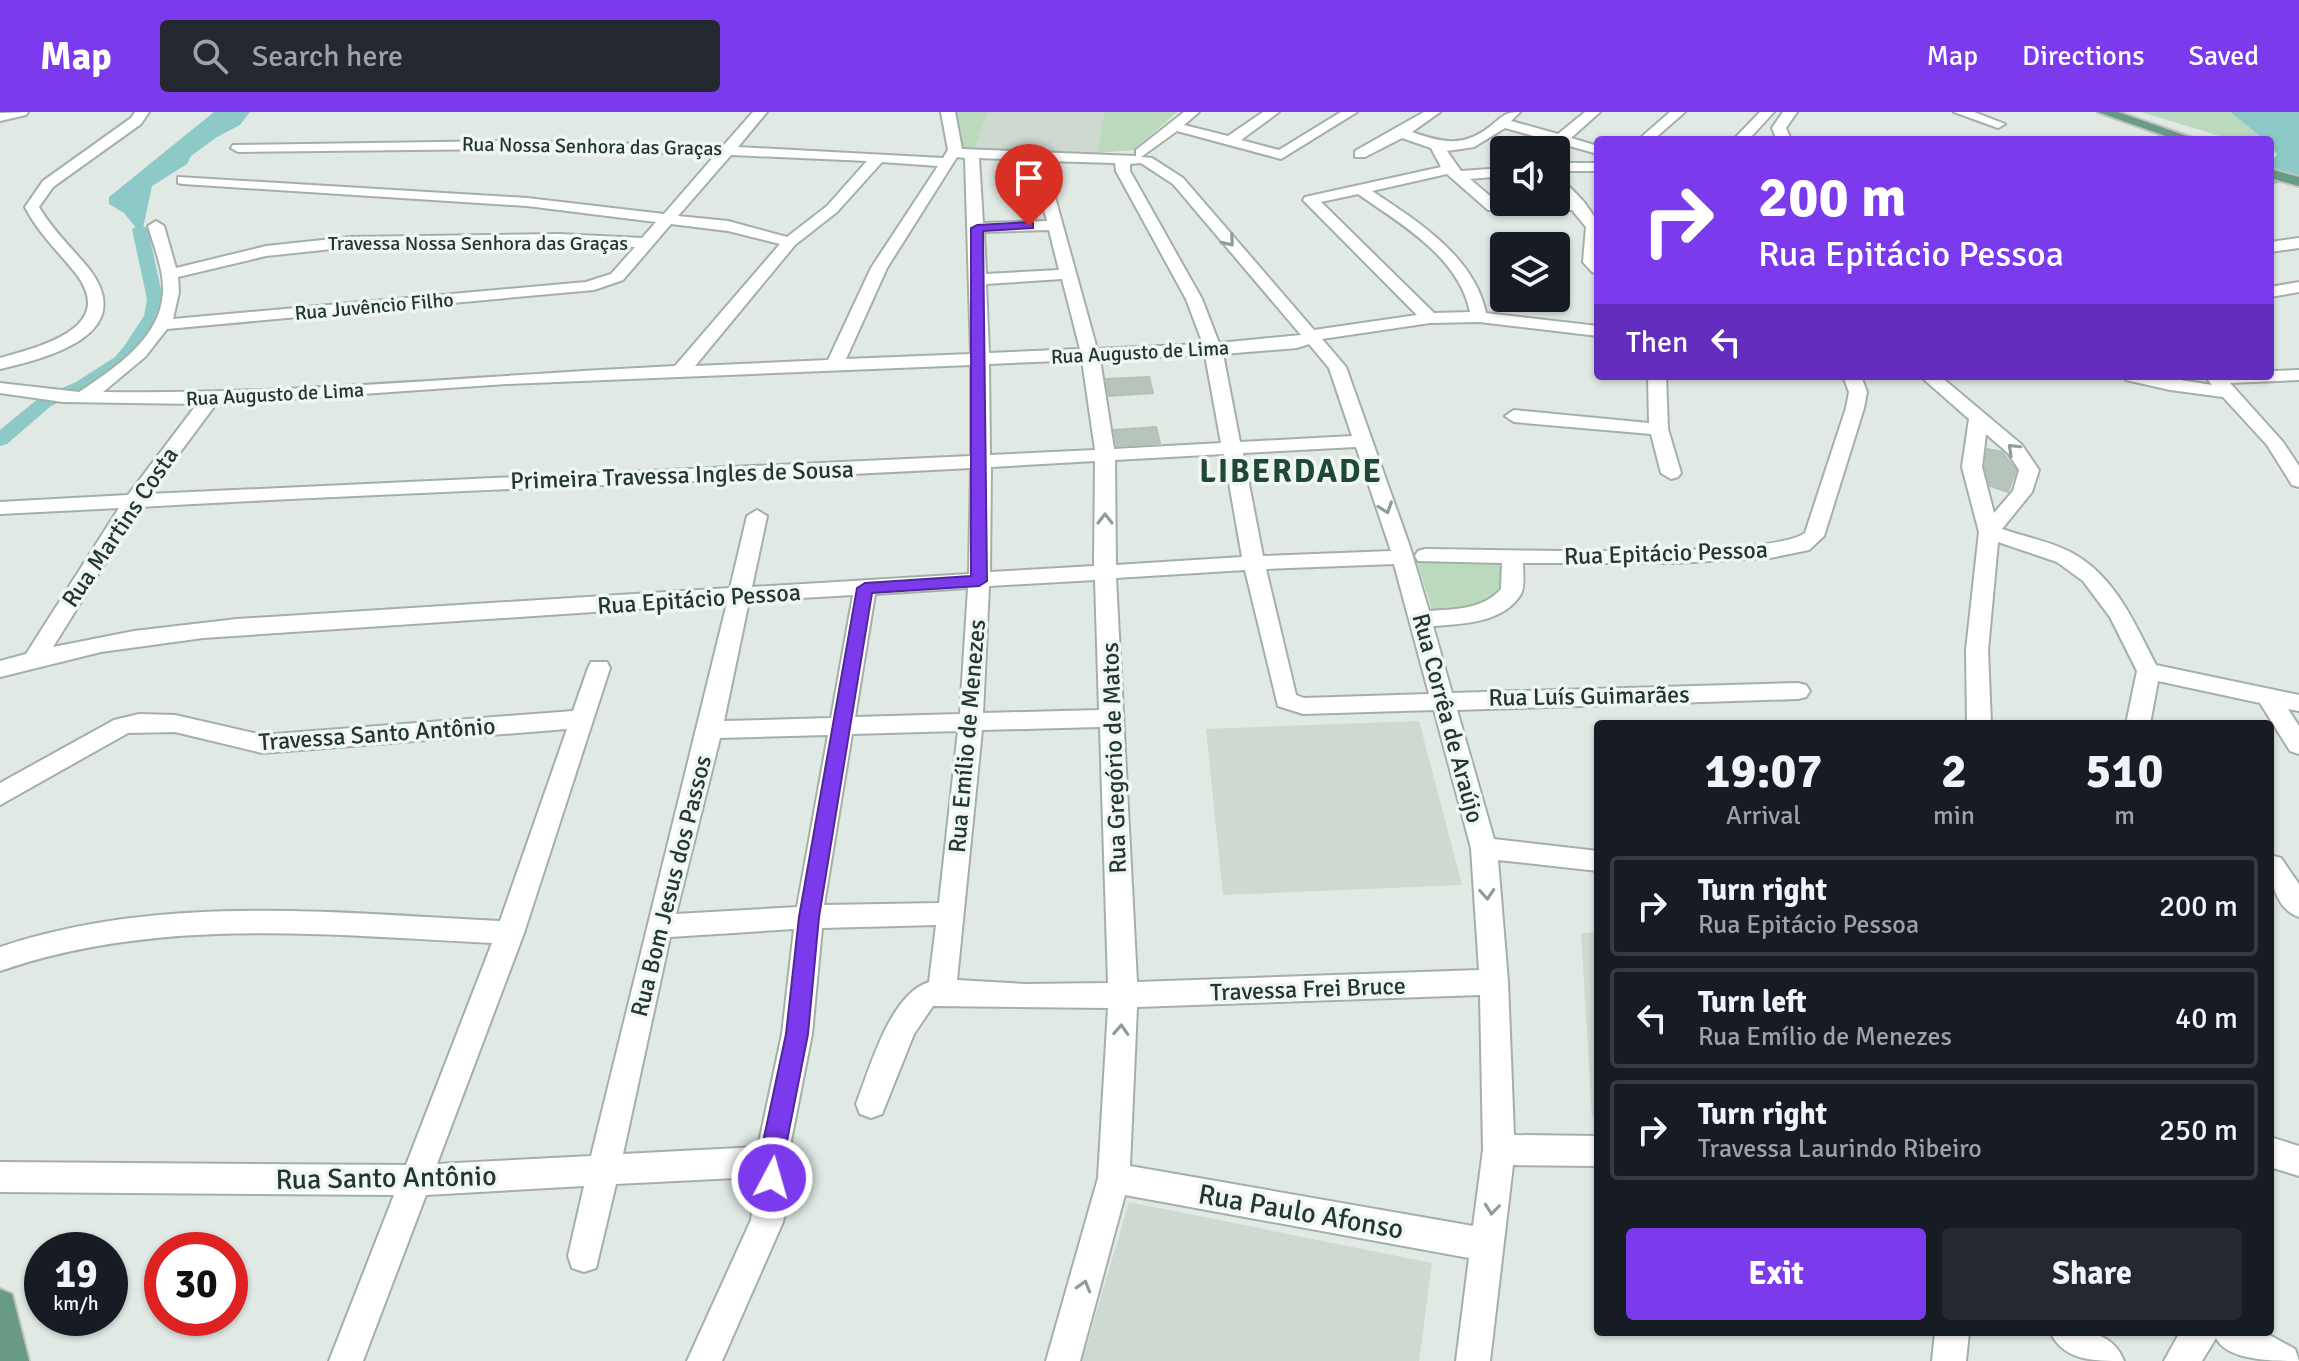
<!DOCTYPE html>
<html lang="en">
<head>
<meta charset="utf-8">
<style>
	:root { --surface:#171b24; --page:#242831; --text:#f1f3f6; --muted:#9ea1a6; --line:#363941; --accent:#7c3aed }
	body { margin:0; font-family:Signika,sans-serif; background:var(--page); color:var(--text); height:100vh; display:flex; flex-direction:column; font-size:30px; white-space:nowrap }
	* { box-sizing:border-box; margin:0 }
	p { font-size:26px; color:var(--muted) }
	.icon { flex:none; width:44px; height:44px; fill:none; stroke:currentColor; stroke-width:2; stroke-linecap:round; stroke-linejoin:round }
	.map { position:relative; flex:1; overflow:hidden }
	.side { position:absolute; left:1594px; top:608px; width:680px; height:616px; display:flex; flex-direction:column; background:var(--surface); border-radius:8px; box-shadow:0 2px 6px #0004 }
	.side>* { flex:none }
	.top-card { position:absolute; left:1594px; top:24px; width:680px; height:244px; border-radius:8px; box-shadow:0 2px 6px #0004; background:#7c3aed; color:#fff; overflow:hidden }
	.tools { position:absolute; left:1490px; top:24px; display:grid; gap:16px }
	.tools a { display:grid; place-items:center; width:80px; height:80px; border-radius:8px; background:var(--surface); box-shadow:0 2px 6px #0004; font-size:40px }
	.speed { position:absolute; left:24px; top:1120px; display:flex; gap:16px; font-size:40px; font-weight:700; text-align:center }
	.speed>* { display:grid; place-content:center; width:104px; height:104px; border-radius:50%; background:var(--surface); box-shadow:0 2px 6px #0004; line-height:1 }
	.speed small { font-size:20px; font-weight:400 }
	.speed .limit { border:12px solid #d22; background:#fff; color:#111 }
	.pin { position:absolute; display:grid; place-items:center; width:68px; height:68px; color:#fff; margin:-82px -34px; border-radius:50% 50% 50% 0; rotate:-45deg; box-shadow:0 0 8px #0007 }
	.pin .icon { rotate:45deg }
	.me { position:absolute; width:88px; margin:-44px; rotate:6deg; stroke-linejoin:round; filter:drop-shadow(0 0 6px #0008) }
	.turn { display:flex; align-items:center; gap:28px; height:168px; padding:0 32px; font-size:36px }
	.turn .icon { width:104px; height:104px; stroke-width:2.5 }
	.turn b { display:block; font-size:56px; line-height:68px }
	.then { display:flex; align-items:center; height:76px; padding:0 32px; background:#0003; gap:16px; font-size:30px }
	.eta { display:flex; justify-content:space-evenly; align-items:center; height:136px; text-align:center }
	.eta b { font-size:48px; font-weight:700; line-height:56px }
	.button { display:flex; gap:16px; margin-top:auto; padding:16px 32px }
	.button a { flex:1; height:92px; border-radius:8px; background:var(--accent); color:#fff; font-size:32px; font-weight:700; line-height:92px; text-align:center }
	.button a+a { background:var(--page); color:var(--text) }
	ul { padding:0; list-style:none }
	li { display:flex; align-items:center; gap:24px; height:100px; margin:0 16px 12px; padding:0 16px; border:4px solid var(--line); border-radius:8px }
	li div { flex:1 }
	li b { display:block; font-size:30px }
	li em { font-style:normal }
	header { display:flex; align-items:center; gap:48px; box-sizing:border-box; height:112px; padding:0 40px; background:var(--accent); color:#fff }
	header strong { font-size:38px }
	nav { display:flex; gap:44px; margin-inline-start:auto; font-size:28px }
	.search { width:560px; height:72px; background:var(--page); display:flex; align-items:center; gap:20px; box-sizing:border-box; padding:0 28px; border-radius:8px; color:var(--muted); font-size:30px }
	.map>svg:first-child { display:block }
	.built { fill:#ced9d2 }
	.green { fill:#bbd9bd }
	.water { fill:#8dcac7 }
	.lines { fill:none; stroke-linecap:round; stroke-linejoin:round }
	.canal { fill:#8dcac7; fill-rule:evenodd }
	.building { fill:#b6c4bc; stroke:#b3c2b9; stroke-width:2 }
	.minor-casing { stroke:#a3b0a9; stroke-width:4 }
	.major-casing { stroke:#bdc3c0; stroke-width:4 }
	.minor { fill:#fff; fill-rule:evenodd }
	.major { fill:#699b84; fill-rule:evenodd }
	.oneway { stroke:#909c96 }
	.route { fill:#7c3aed; stroke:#51269a; stroke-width:2 }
	.labels { text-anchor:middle; stroke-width:7; stroke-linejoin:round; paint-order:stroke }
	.far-street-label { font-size:20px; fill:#22382e; stroke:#f0f6f2 }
	.street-label { font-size:24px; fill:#22382e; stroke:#f0f6f2 }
	.near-street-label { font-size:28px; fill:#22382e; stroke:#f0f6f2 }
	.district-label { font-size:32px; font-weight:bold; letter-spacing:2px; fill:#204836; stroke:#f0f6f2 }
</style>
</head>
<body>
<header>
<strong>Map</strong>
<div class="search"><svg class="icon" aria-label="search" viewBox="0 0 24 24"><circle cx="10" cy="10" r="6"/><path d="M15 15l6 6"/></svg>Search here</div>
<nav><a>Map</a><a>Directions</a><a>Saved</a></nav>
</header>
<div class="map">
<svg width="2299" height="1249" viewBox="0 0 2299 1249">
	<rect width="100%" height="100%" fill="#e0e9e3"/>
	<path class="built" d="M988,0H1104L1097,41L974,39Z
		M1419,609L1462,773L1223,783L1206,617Z
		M1581,821H1598V1004L1592,1005Z
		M1129,1090L1432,1151L1419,1249H1082Z"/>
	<path class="green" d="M954,0H988L974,39L960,36V16Z
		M1104,0H1177L1134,38L1097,41Z
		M2141,0H2230L2265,28H2233Z
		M1505,449L1507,470L1492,492L1433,501L1417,450Z"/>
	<path class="water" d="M214,0H250L240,13L217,25L191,44L187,52L152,74L143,116L137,117L124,101L109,92V85Z
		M2230,0H2299V65L2270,73V53L2277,42L2270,33V28H2265Z"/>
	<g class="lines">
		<path class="canal" d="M140,112L148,117L163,187L160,204L141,236L127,253L88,278L51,294L7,332L0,334V318L39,286L76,270L115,245L125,233L144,204L147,187L132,117Z"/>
	</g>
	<path class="building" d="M1149,265L1153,281L1109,284L1106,267Z
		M1156,315L1160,331L1117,334L1114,318Z
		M1987,337L2002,340L2016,358L2008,380L1990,374L1985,355Z"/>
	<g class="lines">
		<defs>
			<path id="minor" d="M28,0L26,3L0,9V1Z
				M135,0H149L141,12L53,75L39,95C53,119 73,137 90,158C138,223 47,246 0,257V246C38,235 117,217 77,163C59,140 38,121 25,95L43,69L131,6Z
				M753,0H767L738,35L943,46L948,38L941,0H955L962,37L1136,44V38L1184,0H1199L1184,13L1228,24L1263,0H1279L1241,28L1279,38L1341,0H1357L1281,47L1177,19L1141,45L1152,46L1183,66L1314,218L1417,203L1303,88L1305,85L1441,55L1431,36L1402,26L1365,45H1355V39L1424,0H1440L1412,20C1443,31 1464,36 1492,13C1503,4 1505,0 1520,0L1511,9L1558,22L1585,0H1600L1571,26L1598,34V42L1505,16L1474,35L1447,39L1461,59L1504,56V64L1470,67L1497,90L1565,89L1556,78V65L1561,66L1584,90L1598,110V162L1592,160L1583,150L1586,115L1572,98H1488L1447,62L1372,79C1417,109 1474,144 1486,201L1598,214V224L1479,210L1430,211L1322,227L1346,255L1410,435L1429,499C1455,497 1482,498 1501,477L1502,451L1418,449L1415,444L1418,439L1425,437C1487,437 1769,448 1805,421L1846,296L1849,280L1843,264H1861L1867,280L1864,296L1824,424L1809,438L1770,446L1672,451H1523C1523,460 1525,474 1521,482C1504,511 1462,512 1433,514L1452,581L1798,571L1806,573L1810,579L1806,585L1798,587L1457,598L1494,727L1598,739V759L1498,748L1508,870L1514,1023L1598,1024V1054L1513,1053L1490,1249H1456L1469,1146L1125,1083L1080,1249H1046L1098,1066L1108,896L933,894L914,922L882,1002L871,1006L860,1002L856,992C870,956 890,882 929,870L936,813L822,816L812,922L787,1049L788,1083L783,1110L722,1249H687L751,1108L756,1065L616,1072L596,1156L584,1160L572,1156L568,1144L584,1074L426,1083L363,1249H329L394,1083L0,1080V1050L406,1053L492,831C328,823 158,804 0,859V835C161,781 334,801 500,809L567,617L262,641L175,620L128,621L0,693V671L114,608L139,602L175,603L262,623L573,599L588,556L591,550H607L610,556L524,821L437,1052L591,1044L727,491L203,526L101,540L0,565V549L26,542L119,396L0,402V390L128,383L197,292L63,290L0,281V271L79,280C115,256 161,226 163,180C164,158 154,135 148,114L156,109L164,114L176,156L266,134L351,125L558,122L642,126L656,110L527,94L183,72L178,71V65L527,86L664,102L716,42L503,37L238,40L231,36L233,33L503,29L723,34ZM731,43L867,49L827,94L787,125L728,109L678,104ZM957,45L965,46L971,242L846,247L887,156ZM979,46L1031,48L1047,109L983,111ZM1045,49L1115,51L1116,59L1186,187L1203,232L1097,237ZM882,50L938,54L871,156L828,248L695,254L795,133L837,100ZM1141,51L1173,72L1301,223L1219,231L1202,187L1130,59V52ZM1358,82C1401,112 1459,145 1470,200L1434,201L1321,90ZM671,112L728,119L780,132L675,254C484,263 294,283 103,280L145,245L167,217L594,178L623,168ZM1049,118L1059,158L986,162L984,120ZM558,132L635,135L611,162L586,170L173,207L179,180L178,165L266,144L351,135ZM1062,167L1080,237L989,241L986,172ZM1309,232L1329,256L1352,324L1240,330L1223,242L1297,236ZM1205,243L1221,331L1114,337L1100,247ZM1082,248L1095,338L990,343L989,252ZM971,253V344L149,382L216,292L506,272ZM1356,335L1391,439L1263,444L1243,341ZM1224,342L1242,445L1116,453L1115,348ZM1095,349L1094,454L990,460L991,355ZM971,356L969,462L752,475L767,404L757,398L747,404L730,476L237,507L134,519L53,535L140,395C417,379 694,371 971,356ZM1394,452L1429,582L1304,586L1296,583L1266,457ZM1245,458L1278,594L1303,602L1434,598L1471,736L1479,858L1137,870L1116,466ZM1095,468L1099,598L983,601L989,474ZM968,476L960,602L855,605L875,482ZM853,483L831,606L724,609L749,489ZM1100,615L1108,871L1026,872L957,868L982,618ZM958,619L939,791L824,793L852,622ZM828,623L797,795L676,802L720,626ZM794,817L782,922L758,1035L623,1042L670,825ZM1480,883L1483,1038L1473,1114L1130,1054L1137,895Z
				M1670,0H1685L1653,28H1638Z
				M1760,0H1774L1748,28H1733Z
				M1783,0H1797L1786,16L1791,28H1777L1772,16Z
				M1954,0H1974L2005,12L1998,16Z
				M1556,51H1598V59H1556Z
				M2299,126V136L2270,140V130Z
				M2299,170V180L2270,185V175Z
				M2299,258V268L2230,271L2283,330L2299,354V375L2292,373L2267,333L2223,285L2170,278L2126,268L2123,264H2155L2212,273L2205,264H2270V259Z
				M1648,264H1666L1668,317L1681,361L1678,365L1671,367L1661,361L1651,322L1514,310L1505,304L1514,298L1649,311Z
				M1920,264H1940L2022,333L2039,358L2032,380L2002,417C2025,425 2052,430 2072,441C2115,464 2135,512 2156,553L2299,583V599L2288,597L2299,614V642L2290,639L2260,591L2158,569L2150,612H2126L2137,559L2110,505L2083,469L2057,450L1998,430L1988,538L1991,612H1967L1966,538L1979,420L1962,355L1969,307ZM1986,322L2008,341L2019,358L2013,379L1994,401L1982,355Z
				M2270,743L2281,746L2299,772V805C2274,796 2270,766 2270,743Z
				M2270,1025L2299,1034V1064L2270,1055Z
				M1935,1220H1969L1966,1249H1932Z
				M2050,1220C2080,1220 2111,1216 2124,1249C2093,1249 2064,1249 2050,1220Z
				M2180,1220H2264L2295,1237L2299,1249C2275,1249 2227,1249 2216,1226L2202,1249H2164Z"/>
			<path id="major" d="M2098,0H2118L2198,28H2177Z
				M2270,57L2299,65V74L2270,66Z
				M0,1177L12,1182L29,1249H0Z"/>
		</defs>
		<use href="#minor" class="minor-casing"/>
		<use href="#major" class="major-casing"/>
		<use href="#minor" class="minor"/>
		<use href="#major" class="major"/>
	</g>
	<defs><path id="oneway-chevron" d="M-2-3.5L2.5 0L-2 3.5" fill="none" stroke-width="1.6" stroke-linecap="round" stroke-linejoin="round" transform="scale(2)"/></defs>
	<g class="oneway">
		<use href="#oneway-chevron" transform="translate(1229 129) rotate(50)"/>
		<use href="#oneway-chevron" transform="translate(2013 337) rotate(-136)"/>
		<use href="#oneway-chevron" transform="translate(1386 396) rotate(71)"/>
		<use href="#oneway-chevron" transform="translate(1105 407) rotate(-90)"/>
		<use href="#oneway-chevron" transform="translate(1487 782) rotate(86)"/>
		<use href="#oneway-chevron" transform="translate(1121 918) rotate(-87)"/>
		<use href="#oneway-chevron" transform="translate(1492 1097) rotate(96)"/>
		<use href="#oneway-chevron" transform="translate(1084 1174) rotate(-74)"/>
	</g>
	<path class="route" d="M1029,110L1033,111V116L983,119L987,469L979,474L872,481L819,805L808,922L783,1049L784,1066L780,1074L772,1077L763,1074L759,1049L786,922L799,805L857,476L865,471L971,464V116L977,113Z"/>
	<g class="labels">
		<g class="far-street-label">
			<text transform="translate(592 34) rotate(1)" y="7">Rua Nossa Senhora das Graças</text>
			<text x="478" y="138">Travessa Nossa Senhora das Graças</text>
			<text transform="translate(374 194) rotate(-5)" y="7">Rua Juvêncio Filho</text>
			<text transform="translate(1140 240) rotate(-3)" y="7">Rua Augusto de Lima</text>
			<text transform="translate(275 282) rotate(-3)" y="7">Rua Augusto de Lima</text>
		</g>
		<g class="street-label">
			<text transform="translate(682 363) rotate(-2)" y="8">Primeira Travessa Ingles de Sousa</text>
			<text transform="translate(120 415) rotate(-56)" y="8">Rua Martins Costa</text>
			<text transform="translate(1666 441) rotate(-2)" y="8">Rua Epitácio Pessoa</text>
			<text transform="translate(699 487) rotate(-4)" y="8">Rua Epitácio Pessoa</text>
			<text transform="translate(1589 584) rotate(-1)" y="8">Rua Luís Guimarães</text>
			<text transform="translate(1448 606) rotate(75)" y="8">Rua Corrêa de Araújo</text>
			<text transform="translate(377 622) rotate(-4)" y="8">Travessa Santo Antônio</text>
			<text transform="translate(967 624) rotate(-85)" y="8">Rua Emílio de Menezes</text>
			<text transform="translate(1114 646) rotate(-92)" y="8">Rua Gregório de Matos</text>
			<text transform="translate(671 774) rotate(-76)" y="8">Rua Bom Jesus dos Passos</text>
			<text transform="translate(1308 877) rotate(-2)" y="8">Travessa Frei Bruce</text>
		</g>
		<g class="near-street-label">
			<text transform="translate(386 1065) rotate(-1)" y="10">Rua Santo Antônio</text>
			<text transform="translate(1301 1099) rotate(10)" y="10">Rua Paulo Afonso</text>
		</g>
		<g class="district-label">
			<text x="1291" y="370">LIBERDADE</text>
		</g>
	</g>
</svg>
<div class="tools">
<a><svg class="icon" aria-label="sound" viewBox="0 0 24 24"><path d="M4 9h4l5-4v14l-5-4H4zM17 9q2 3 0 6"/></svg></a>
<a><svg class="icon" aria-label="layers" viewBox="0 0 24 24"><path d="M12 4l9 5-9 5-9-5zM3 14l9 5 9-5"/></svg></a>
</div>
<div class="speed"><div>19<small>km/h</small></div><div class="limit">30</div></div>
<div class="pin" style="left:1029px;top:114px;background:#d93025"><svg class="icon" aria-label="arrive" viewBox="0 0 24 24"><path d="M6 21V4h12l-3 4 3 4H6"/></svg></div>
<svg class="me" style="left:772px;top:1066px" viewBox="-20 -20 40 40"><circle r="17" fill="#7c3aed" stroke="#fff" stroke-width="3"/><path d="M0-11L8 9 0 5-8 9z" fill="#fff"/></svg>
<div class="top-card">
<div class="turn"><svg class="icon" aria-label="right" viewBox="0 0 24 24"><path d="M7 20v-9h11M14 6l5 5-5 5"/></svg><div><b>200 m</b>Rua Epitácio Pessoa</div></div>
<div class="then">Then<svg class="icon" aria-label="left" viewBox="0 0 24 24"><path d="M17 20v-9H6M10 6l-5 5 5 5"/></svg></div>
</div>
<section class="side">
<div class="eta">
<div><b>19:07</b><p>Arrival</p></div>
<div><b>2</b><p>min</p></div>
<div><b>510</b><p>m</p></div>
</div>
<ul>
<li><svg class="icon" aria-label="right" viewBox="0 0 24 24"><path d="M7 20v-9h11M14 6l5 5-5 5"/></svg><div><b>Turn right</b><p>Rua Epitácio Pessoa</p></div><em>200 m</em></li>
<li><svg class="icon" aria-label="left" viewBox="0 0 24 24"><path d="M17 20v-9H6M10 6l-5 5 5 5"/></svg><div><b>Turn left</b><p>Rua Emílio de Menezes</p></div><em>40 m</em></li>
<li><svg class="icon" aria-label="right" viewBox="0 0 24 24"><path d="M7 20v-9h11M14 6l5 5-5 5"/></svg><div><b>Turn right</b><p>Travessa Laurindo Ribeiro</p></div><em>250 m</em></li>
</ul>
<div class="button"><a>Exit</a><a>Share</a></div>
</section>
</div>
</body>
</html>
